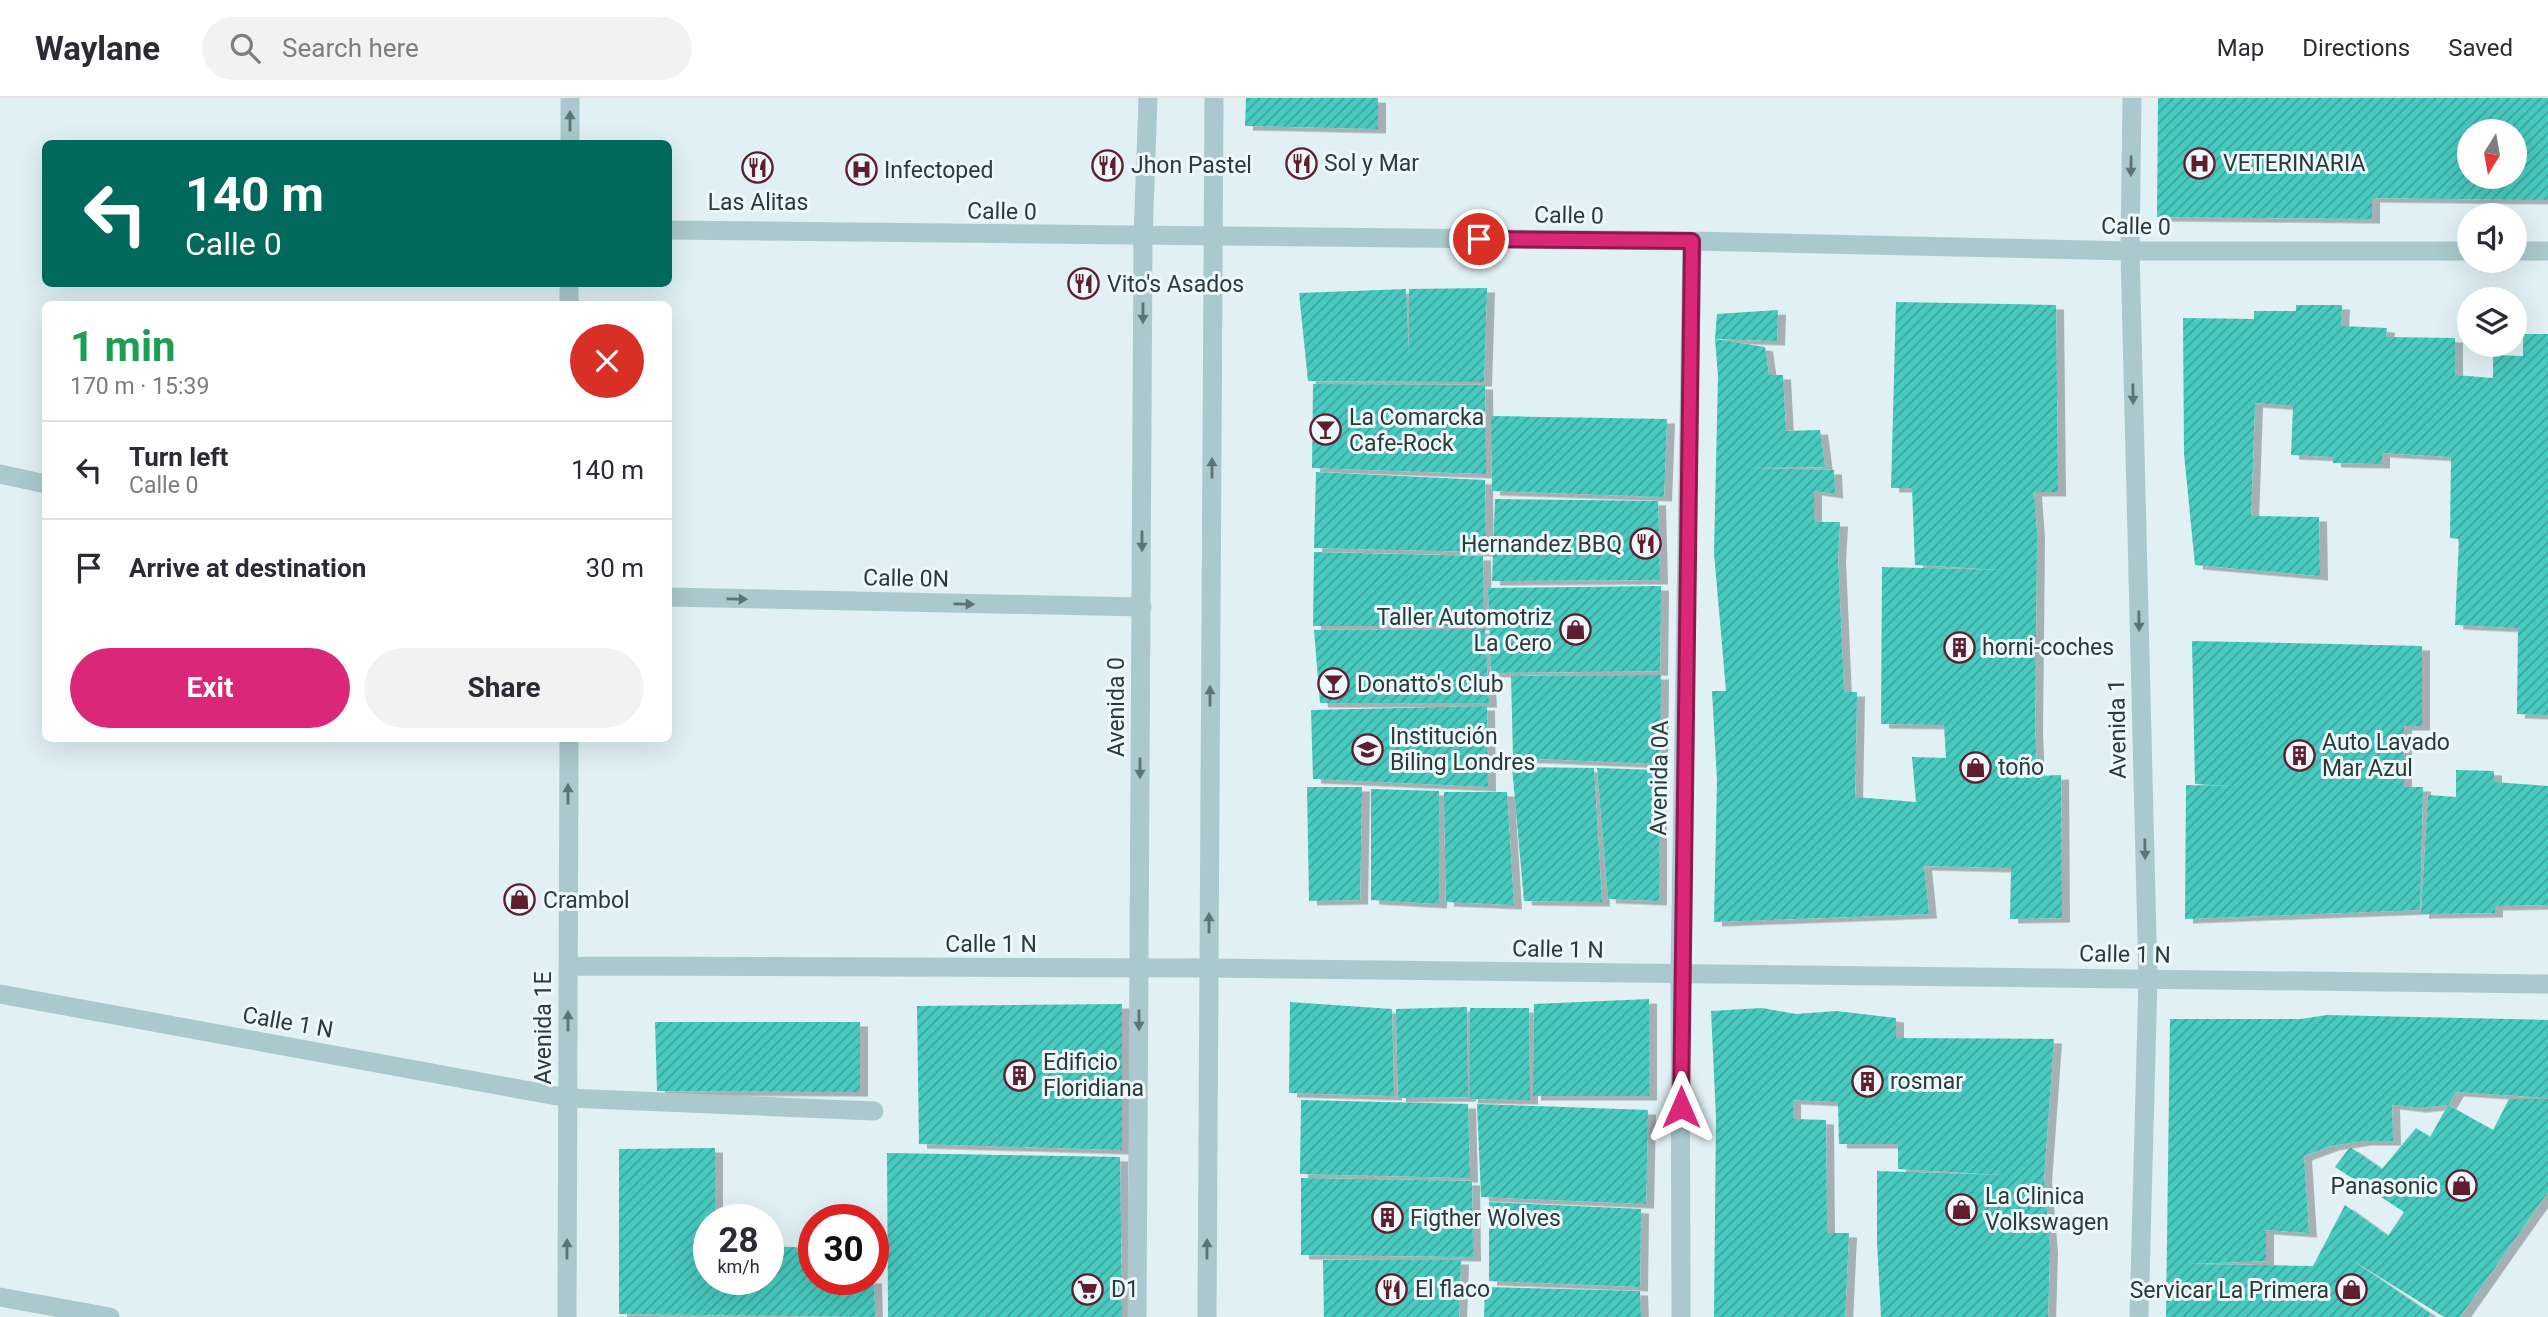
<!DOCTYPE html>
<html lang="en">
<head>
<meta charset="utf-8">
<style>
	:root { --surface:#fff; --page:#f2f2f3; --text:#2b2b33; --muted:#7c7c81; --line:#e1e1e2; --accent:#db2777 }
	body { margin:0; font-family:Roboto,sans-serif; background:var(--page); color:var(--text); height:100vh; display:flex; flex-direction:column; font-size:26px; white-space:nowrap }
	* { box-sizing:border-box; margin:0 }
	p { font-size:23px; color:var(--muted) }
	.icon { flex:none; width:38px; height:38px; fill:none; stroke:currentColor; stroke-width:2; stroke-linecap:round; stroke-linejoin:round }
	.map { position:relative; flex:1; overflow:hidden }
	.details { position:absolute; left:42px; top:203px; width:630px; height:441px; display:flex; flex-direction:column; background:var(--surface); border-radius:10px; box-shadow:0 7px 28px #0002 }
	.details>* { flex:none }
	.hud { position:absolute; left:42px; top:42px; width:630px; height:147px; border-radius:10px; box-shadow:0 7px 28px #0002; background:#00695c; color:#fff; overflow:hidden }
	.needle { width:46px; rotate:191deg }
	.controls { position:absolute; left:2457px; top:21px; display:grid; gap:14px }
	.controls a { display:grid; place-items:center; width:70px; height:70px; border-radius:50%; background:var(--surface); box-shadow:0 7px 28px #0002; font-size:35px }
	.speed { position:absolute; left:693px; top:1106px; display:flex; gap:14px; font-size:35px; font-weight:700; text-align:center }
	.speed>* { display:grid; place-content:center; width:91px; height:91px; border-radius:50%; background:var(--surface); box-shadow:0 7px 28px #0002; line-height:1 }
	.speed small { font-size:18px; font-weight:400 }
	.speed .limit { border:10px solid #d22; background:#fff; color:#111 }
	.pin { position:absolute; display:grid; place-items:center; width:60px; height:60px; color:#fff; margin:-30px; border:4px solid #fff; border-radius:50%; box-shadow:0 2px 7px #0007 }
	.me { position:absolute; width:77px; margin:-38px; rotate:0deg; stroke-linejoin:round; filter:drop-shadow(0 0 5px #0008) }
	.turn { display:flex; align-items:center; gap:24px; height:147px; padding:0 28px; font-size:32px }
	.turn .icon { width:91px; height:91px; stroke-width:2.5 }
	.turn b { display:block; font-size:49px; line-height:60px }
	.round { display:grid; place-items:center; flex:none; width:74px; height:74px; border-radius:37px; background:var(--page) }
	.overview { display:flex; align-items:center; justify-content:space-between; height:119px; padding:0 28px }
	h1 { font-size:42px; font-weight:700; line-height:52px; color:#1e9e55 }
	.cta { display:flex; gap:14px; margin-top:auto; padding:14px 28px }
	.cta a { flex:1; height:80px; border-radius:42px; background:var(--accent); color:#fff; font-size:28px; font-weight:700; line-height:80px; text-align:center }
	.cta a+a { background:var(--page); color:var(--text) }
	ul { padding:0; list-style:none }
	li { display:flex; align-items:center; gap:21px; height:98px; padding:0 28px; border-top:2px solid var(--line) }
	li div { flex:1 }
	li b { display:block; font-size:26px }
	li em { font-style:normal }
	header { display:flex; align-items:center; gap:42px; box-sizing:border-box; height:98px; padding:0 35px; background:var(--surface); border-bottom:2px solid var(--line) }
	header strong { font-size:33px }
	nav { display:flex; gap:38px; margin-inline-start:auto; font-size:24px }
	.search { width:490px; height:63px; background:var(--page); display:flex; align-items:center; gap:18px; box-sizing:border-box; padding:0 24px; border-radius:38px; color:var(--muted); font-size:26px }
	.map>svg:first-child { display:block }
	.building { fill:url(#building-hatch); fill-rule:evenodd; filter:url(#shadow) }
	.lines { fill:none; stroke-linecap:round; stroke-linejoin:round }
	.service { stroke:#aac8cd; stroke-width:19 }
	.minor { stroke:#aac8cd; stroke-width:19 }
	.tertiary { stroke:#aac8cd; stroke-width:19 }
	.oneway { fill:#5d7375 }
	.route-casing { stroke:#8e194d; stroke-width:18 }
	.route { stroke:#db2777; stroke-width:12 }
	.labels { text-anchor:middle; stroke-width:6; stroke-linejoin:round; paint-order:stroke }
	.poi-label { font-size:23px; fill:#2a3a3a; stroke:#ecf8fb; text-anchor:start }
	.street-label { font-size:23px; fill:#2a3a3a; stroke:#ecf8fb }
</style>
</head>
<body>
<header>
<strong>Waylane</strong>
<div class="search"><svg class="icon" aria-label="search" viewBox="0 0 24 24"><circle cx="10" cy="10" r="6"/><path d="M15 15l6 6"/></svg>Search here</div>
<nav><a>Map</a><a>Directions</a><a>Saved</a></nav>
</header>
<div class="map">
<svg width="2548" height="1219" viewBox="0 0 2548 1219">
	<defs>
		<pattern id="building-hatch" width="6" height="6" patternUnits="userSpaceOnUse" patternTransform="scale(1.75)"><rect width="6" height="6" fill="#48cabf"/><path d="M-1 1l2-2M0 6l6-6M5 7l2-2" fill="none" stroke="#3ca59c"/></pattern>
		<filter id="shadow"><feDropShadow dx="8" dy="4.5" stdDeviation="0" flood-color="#0004"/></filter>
	</defs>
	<rect width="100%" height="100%" fill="#e0f0f4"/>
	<path class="building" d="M1246,0H1378V31L1245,28Z
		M2158,0H2548V102L2372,100V121L2157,119ZM2469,33H2515V79H2469Z
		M1487,190L1484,284L1308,283L1299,195L1406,191L1409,257V191Z
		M1896,204L2056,207L2058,394H2034L2037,436L2035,630L2037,678L2061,677L2062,820L2010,821L2011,770L1924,768L1929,816L1714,824L1717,682L1712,593H1726L1714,455L1718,278L1715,241L1717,216L1778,212L1777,243L1715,241L1765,249L1769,277H1783L1786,333L1820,332L1825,369L1748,370L1834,372L1835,396L1814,393V424H1840L1838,459L1844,594H1857L1855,699L1916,704L1912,659L1946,660L1944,627L1881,626L1882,469L2003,472L1915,467L1912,390H1891Z
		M2296,207H2342L2341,228L2387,230L2386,239L2455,240V277L2493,280V257L2523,258V236H2548V617L2517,616L2518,530L2455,527L2459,441L2450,440L2451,359L2382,355V366L2333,365V359L2291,357L2293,308L2255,305L2251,418L2319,419L2320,478L2195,467L2184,356L2183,220L2254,221V213H2296Z
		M1313,286L1485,287L1486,376L1312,370Z
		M1491,318L1667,321L1664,399L1492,393Z
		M1316,374L1485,382L1486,454L1314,450Z
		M1495,401L1658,403L1660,482L1492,483Z
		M1314,454L1483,458L1484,528H1313Z
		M1661,488L1660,573L1491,575L1488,490Z
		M1485,531L1489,605H1320L1314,532Z
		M2192,543L2422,548V628H2404V689H2423L2420,812L2185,821L2186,687L2234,688L2195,686Z
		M1661,577L1660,666L1513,660L1511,578Z
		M1487,608L1488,689L1313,681L1311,612Z
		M1512,669L1594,670L1602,804L1524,803Z
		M1597,670L1659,672V803L1608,801Z
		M2456,672L2494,673V684L2548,688V807L2495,808V815L2421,816L2428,697L2456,699Z
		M1307,689H1362L1360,802L1309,803Z
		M1371,691L1439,693V806L1371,802Z
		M1444,694H1507L1514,807L1446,804Z
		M1649,901V998H1533L1534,906Z
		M1290,904L1392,911L1394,998L1289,995Z
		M1122,906V1052L919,1046L917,908Z
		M1467,909L1468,999L1398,1000L1396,911Z
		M1470,910H1529L1530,1002L1470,1001Z
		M1762,910L1796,916L1836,913L1896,920V940L2054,941L2044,1079L2050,1150L2048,1219H1881L1877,1143V1073L2003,1077L1898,1071V1046H1839L1838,1004L1793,1002V1021L1826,1022L1827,1135H1849L1845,1219H1714L1716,1019L1711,913Z
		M2327,917L2548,922V1000L2456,994L2448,1007L2418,1010L2392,1007L2393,1043H2363L2331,1048L2304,1058L2309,1135L2266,1132V1163L2188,1166L2313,1168L2345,1107L2388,1138L2404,1114L2335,1069L2350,1049L2382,1071L2416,1030L2430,1039L2448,1007L2493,1032L2509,1001H2548V1094L2460,1219H2444L2349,1160L2431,1216L2429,1219H2166L2170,921H2301Z
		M655,924H860V994L657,993Z
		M1301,1002L1468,1006L1470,1080L1300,1076Z
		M1477,1006L1648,1012L1646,1106L1481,1099Z
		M715,1050V1122H709V1181H768V1148L814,1150V1181H874L875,1219L619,1216V1051Z
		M887,1055L1120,1059L1122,1219H888Z
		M1301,1080L1472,1083L1473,1159L1301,1157Z
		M1489,1104L1641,1111L1640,1189L1489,1183Z
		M1323,1162H1461L1459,1219H1324Z
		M1485,1189L1640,1193L1641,1219H1484Z"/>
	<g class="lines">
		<path class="service" d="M568,1000L874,1013"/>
		<path class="minor" d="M2132,0L2130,153L2148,881L2139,1219
			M570,46V0
			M668,132L1692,143L2130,153H2469
			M2515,153H2548
			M569,206V186
			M0,376L46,386
			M668,499L1142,509
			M568,868L1208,870L2548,886
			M0,896L568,1000
			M0,1199L110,1219
			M567,1219L569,640
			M1681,1219L1680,877L1692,143"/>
		<path class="tertiary" d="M1137,1219L1143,141L1148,0
			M1207,1219L1214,0"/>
	</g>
	<defs><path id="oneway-solid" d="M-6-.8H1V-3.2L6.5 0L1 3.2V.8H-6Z" transform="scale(1.75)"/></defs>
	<g class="oneway">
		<use href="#oneway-solid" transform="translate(570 23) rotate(-90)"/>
		<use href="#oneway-solid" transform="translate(2131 68) rotate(91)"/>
		<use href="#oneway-solid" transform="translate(1143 215) rotate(90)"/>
		<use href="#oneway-solid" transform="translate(2133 296) rotate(89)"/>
		<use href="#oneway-solid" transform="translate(1212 370) rotate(-90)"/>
		<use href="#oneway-solid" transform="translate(1142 443) rotate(90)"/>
		<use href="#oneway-solid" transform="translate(737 501) rotate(1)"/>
		<use href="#oneway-solid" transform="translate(964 506) rotate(1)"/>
		<use href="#oneway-solid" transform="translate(2139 523) rotate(89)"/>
		<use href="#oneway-solid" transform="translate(1210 598) rotate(-90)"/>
		<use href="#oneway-solid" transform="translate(1140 670) rotate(90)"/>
		<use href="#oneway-solid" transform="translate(568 696) rotate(-90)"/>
		<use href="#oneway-solid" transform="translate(2145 751) rotate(89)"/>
		<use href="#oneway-solid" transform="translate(1209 825) rotate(-90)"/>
		<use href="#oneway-solid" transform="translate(1139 922) rotate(90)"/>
		<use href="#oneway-solid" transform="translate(568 923) rotate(-90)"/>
		<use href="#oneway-solid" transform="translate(567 1151) rotate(-90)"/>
		<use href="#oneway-solid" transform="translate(1207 1151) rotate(-90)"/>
	</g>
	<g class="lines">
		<defs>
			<path id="route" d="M1479,141L1692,143L1681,1009"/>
		</defs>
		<use href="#route" class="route-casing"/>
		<use href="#route" class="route"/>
	</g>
	<defs>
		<symbol id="restaurant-ring" viewBox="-11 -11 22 22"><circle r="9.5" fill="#ecf8fb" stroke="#5e1e2e" stroke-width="1.5"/><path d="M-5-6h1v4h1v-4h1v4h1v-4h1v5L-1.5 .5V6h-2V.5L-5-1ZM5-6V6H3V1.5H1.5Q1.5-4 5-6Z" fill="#5e1e2e"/></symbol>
		<symbol id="hospital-ring" viewBox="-11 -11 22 22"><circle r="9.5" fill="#ecf8fb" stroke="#5e1e2e" stroke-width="1.5"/><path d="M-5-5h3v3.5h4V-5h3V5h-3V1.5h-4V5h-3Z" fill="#5e1e2e"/></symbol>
		<symbol id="bar-ring" viewBox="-11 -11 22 22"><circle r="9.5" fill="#ecf8fb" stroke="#5e1e2e" stroke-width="1.5"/><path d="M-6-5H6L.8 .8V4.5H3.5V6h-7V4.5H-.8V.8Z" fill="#5e1e2e"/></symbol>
		<symbol id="shop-ring" viewBox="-11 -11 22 22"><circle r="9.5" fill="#ecf8fb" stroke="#5e1e2e" stroke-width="1.5"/><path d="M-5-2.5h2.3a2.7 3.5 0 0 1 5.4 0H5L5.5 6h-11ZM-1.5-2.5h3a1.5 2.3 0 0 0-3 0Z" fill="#5e1e2e"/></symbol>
		<symbol id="building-ring" viewBox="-11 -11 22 22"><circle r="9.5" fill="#ecf8fb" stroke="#5e1e2e" stroke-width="1.5"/><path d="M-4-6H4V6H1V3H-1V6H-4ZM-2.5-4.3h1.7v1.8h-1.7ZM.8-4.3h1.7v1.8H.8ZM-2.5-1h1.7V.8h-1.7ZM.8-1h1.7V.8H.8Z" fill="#5e1e2e"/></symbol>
		<symbol id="school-ring" viewBox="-11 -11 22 22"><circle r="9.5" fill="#ecf8fb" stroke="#5e1e2e" stroke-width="1.5"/><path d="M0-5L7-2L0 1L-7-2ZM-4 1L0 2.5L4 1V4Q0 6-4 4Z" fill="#5e1e2e"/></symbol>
		<symbol id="supermarket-ring" viewBox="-11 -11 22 22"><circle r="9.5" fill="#ecf8fb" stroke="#5e1e2e" stroke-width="1.5"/><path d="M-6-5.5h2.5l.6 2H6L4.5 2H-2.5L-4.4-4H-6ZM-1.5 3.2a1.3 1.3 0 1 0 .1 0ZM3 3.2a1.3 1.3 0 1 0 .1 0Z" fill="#5e1e2e"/></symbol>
	</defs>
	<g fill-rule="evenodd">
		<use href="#restaurant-ring" x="1284" y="48" width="35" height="35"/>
		<use href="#hospital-ring" x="2182" y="48" width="35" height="35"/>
		<use href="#restaurant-ring" x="1090" y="50" width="35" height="35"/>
		<use href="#restaurant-ring" x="740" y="52" width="35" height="35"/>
		<use href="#hospital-ring" x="844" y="54" width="35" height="35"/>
		<use href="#restaurant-ring" x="1066" y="168" width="35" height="35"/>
		<use href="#bar-ring" x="1308" y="314" width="35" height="35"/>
		<use href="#restaurant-ring" x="1628" y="428" width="35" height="35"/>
		<use href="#shop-ring" x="1558" y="514" width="35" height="35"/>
		<use href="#building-ring" x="1942" y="532" width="35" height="35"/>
		<use href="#bar-ring" x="1316" y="568" width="35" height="35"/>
		<use href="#school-ring" x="1350" y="634" width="35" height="35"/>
		<use href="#building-ring" x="2282" y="640" width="35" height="35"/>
		<use href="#shop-ring" x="1958" y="652" width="35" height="35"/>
		<use href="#shop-ring" x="502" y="784" width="35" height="35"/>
		<use href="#building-ring" x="1002" y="960" width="35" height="35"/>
		<use href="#building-ring" x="1850" y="966" width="35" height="35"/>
		<use href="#shop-ring" x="2444" y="1070" width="35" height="35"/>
		<use href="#shop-ring" x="1944" y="1094" width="35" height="35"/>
		<use href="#building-ring" x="1370" y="1102" width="35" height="35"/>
		<use href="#supermarket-ring" x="1070" y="1174" width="35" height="35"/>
		<use href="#restaurant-ring" x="1374" y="1174" width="35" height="35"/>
		<use href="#shop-ring" x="2334" y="1174" width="35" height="35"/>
	</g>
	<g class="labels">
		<g class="poi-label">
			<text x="1324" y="73">Sol y Mar</text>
			<text x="2223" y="73">VETERINARIA</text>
			<text x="1131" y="75">Jhon Pastel</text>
			<text x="884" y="80">Infectoped</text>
			<text x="758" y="112" text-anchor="middle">Las Alitas</text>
			<text x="1107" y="194">Vito's Asados</text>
			<text x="1349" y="327">La Comarcka<tspan x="1349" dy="26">Cafe-Rock</tspan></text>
			<text x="1622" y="454" text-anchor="end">Hernandez BBQ</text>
			<text x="1552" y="527" text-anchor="end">Taller Automotriz<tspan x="1552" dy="26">La Cero</tspan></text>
			<text x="1982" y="557">horni-coches</text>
			<text x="1357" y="594">Donatto's Club</text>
			<text x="1390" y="646">Institución<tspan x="1390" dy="26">Biling Londres</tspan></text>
			<text x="2322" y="652">Auto Lavado<tspan x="2322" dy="26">Mar Azul</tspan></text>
			<text x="1998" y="677">toño</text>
			<text x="543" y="810">Crambol</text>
			<text x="1043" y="972">Edificio<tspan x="1043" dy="26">Floridiana</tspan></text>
			<text x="1890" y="991">rosmar</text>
			<text x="2438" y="1096" text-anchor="end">Panasonic</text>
			<text x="1985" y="1106">La Clinica<tspan x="1985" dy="26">Volkswagen</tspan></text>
			<text x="1410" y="1128">Figther Wolves</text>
			<text x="1111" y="1199">D1</text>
			<text x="1415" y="1199">El flaco</text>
			<text x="2329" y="1200" text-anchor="end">Servicar La Primera</text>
		</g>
		<g class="street-label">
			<text transform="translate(1002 113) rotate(1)" y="8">Calle 0</text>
			<text transform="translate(1569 117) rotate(1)" y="8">Calle 0</text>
			<text transform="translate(2136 128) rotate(1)" y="8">Calle 0</text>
			<text transform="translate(906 480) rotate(1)" y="8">Calle 0N</text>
			<text transform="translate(1116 609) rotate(-90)" y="8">Avenida 0</text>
			<text transform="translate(2117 631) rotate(-91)" y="8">Avenida 1</text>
			<text transform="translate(1659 680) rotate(-89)" y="8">Avenida 0A</text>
			<text x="991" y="854">Calle 1 N</text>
			<text transform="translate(1558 851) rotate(1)" y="8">Calle 1 N</text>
			<text transform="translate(2125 856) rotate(1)" y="8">Calle 1 N</text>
			<text transform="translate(288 924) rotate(10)" y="8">Calle 1 N</text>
			<text transform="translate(543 930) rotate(-90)" y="8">Avenida 1E</text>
		</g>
	</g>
</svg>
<div class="controls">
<a><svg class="needle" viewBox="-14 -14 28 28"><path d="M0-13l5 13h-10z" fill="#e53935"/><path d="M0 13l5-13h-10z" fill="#7c7c81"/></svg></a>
<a><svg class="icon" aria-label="sound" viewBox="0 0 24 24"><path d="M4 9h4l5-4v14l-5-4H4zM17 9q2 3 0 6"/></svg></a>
<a><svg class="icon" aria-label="layers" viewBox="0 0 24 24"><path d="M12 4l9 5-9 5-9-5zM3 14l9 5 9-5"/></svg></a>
</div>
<div class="speed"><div>28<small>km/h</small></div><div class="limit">30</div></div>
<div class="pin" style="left:1479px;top:141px;background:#d93025"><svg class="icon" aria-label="arrive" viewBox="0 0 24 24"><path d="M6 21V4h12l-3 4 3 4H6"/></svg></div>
<svg class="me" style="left:1681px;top:1009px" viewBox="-20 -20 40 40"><path d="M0-17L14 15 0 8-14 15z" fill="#db2777" stroke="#fff" stroke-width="4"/></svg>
<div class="hud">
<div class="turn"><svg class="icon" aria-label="left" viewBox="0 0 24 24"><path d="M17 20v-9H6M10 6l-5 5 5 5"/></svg><div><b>140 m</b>Calle 0</div></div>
</div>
<section class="details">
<div class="overview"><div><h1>1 min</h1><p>170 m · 15:39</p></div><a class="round" style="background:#d93025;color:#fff"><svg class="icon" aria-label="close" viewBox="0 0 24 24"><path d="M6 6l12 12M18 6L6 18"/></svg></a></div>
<ul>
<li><svg class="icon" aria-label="left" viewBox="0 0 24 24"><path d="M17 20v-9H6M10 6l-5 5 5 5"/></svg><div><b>Turn left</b><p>Calle 0</p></div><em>140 m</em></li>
<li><svg class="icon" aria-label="arrive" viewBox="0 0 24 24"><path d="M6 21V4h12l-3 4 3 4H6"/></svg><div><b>Arrive at destination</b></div><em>30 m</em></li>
</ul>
<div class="cta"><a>Exit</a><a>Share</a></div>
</section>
</div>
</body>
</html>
